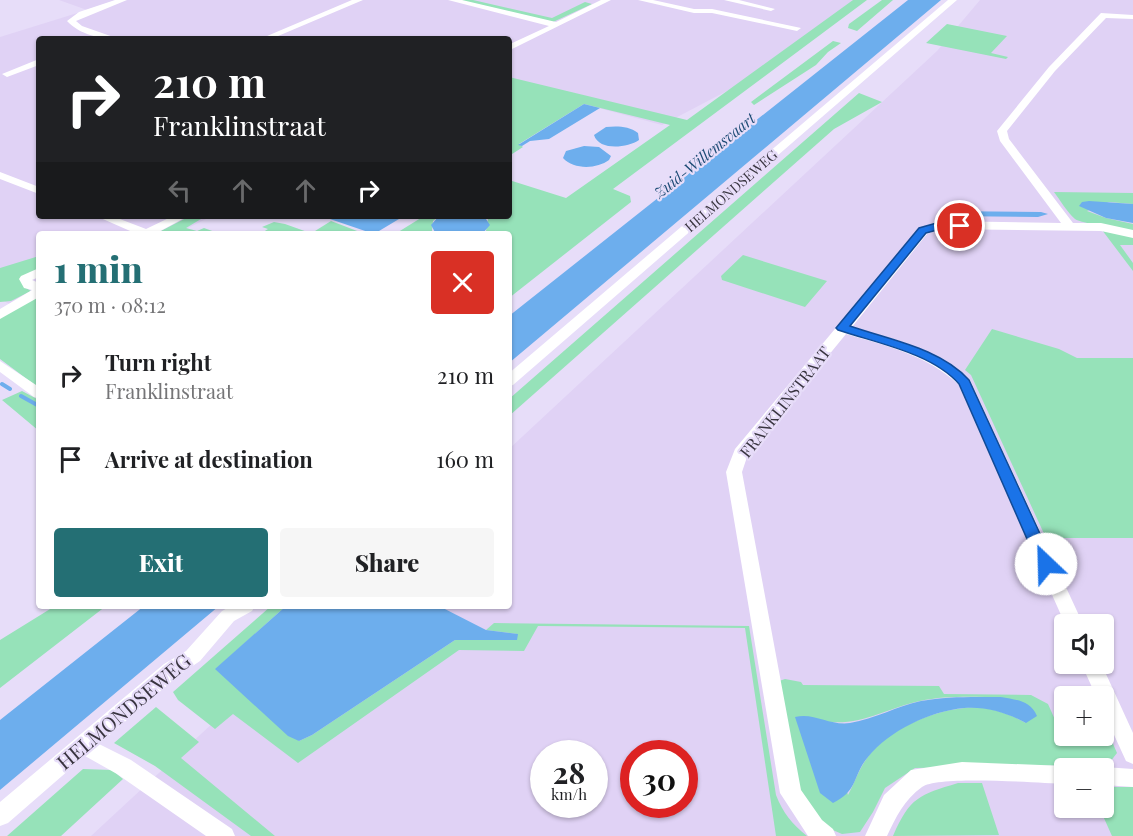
<!DOCTYPE html>
<html lang="en">
<head>
<meta charset="utf-8">
<style>
	:root { --surface:#fff; --page:#f6f6f6; --text:#202124; --muted:#757577; --accent:#246f74 }
	body { margin:0; font-family:"Playfair Display",serif; background:var(--page); color:var(--text); height:100vh; display:flex; flex-direction:column; font-size:22px; white-space:nowrap }
	* { box-sizing:border-box; margin:0 }
	p { font-size:20px; color:var(--muted) }
	.icon { flex:none; width:33px; height:33px; fill:none; stroke:currentColor; stroke-width:2; stroke-linecap:round; stroke-linejoin:round }
	.map { position:relative; flex:1; overflow:hidden }
	.details { position:absolute; left:36px; top:231px; width:476px; height:378px; display:flex; flex-direction:column; background:var(--surface); border-radius:6px; box-shadow:0 2px 4px #0004 }
	.details>* { flex:none }
	.hud { position:absolute; left:36px; top:36px; width:476px; height:183px; border-radius:6px; box-shadow:0 2px 4px #0004; background:#202124; color:#fff; overflow:hidden }
	.tools { position:absolute; left:1054px; top:614px; display:grid; gap:12px }
	.tools a { display:grid; place-items:center; width:60px; height:60px; border-radius:6px; background:var(--surface); box-shadow:0 2px 4px #0004; font-size:30px }
	.speed { position:absolute; left:530px; top:740px; display:flex; gap:12px; font-size:30px; font-weight:700; text-align:center }
	.speed>* { display:grid; place-content:center; width:78px; height:78px; border-radius:50%; background:var(--surface); box-shadow:0 2px 4px #0004; line-height:1 }
	.speed small { font-size:15px; font-weight:400 }
	.speed .limit { border:9px solid #d22; background:#fff; color:#111 }
	.pin { position:absolute; display:grid; place-items:center; width:51px; height:51px; color:#fff; margin:-26px; border:3px solid #fff; border-radius:50%; box-shadow:0 2px 6px #0007 }
	.me { position:absolute; width:66px; margin:-33px; rotate:336deg; stroke-linejoin:round; filter:drop-shadow(0 0 4px #0008) }
	.turn { display:flex; align-items:center; gap:21px; height:126px; padding:0 18px; font-size:27px }
	.turn .icon { width:78px; height:78px; stroke-width:2.5 }
	.turn b { display:block; font-size:42px; line-height:51px }
	.lanes { display:flex; align-items:center; height:57px; padding:0 18px; background:#0003; justify-content:center; gap:30px; direction:ltr }
	.lanes .off { opacity:.35 }
	.round { display:grid; place-items:center; flex:none; width:63px; height:63px; border-radius:6px; background:var(--page) }
	.overview { display:flex; align-items:center; justify-content:space-between; height:102px; padding:0 18px }
	h1 { font-size:36px; font-weight:800; line-height:45px; color:var(--accent) }
	.primary-button { display:flex; gap:12px; margin-top:auto; padding:12px 18px }
	.primary-button a { flex:1; height:69px; border-radius:6px; background:var(--accent); color:#fff; font-size:24px; font-weight:800; line-height:69px; text-align:center }
	.primary-button a+a { background:var(--page); color:var(--text) }
	ul { padding:0; list-style:none }
	li { display:flex; align-items:center; gap:18px; height:84px; padding:0 18px }
	li div { flex:1 }
	li b { display:block; font-size:22px }
	li em { font-style:normal }
	.map>svg:first-child { display:block }
	.built { fill:#e0d2f5; fill-rule:evenodd }
	.green { fill:#96e2b9; fill-rule:evenodd }
	.water { fill:#6daeed }
	.lines { fill:none; stroke-linecap:round; stroke-linejoin:round }
	.stream { stroke:#6daeed; stroke-width:4 }
	.minor { fill:#fff; fill-rule:evenodd }
	.route { fill:#1a73e8; stroke:#114b97; stroke-width:1.5 }
	.labels { text-anchor:middle; stroke-width:4.5; stroke-linejoin:round; paint-order:stroke }
	.far-street-label { font-size:14px; fill:#38343f; stroke:#e7ddf9 }
	.far-water-label { font-size:15px; font-style:italic; fill:#1e4c76; stroke:#e7ddf9 }
	.street-label { font-size:16px; fill:#38343f; stroke:#e7ddf9 }
	.near-street-label { font-size:20px; fill:#38343f; stroke:#e7ddf9 }
</style>
</head>
<body>
<div class="map">
<svg width="1133" height="836" viewBox="0 0 1133 836">
	<rect width="100%" height="100%" fill="#e7ddf9"/>
	<path class="built" d="M59,0H861L765,71L662,125L509,84L508,39H39V216H212L176,234H39V302L23,311L0,299V37L87,10Z
		M980,0H1133V836H91L339,606H508L509,449L937,51ZM1065,624H1104V663H1065ZM1065,696H1104V735H1065ZM543,753H594V804H543ZM633,753H684V804H633ZM1065,768H1104V807H1065Z"/>
	<path class="green" d="M459,0H473L552,18L585,2L592,4L553,22Z
		M853,0H867L613,189L630,196L631,202L509,298L508,234H482L486,231L488,219L484,216H508L509,180L566,198L670,125L584,104L519,144L523,147L509,156V77L687,120Z
		M882,0H893L857,31L848,28L849,24Z
		M947,24L1007,36L991,53L1008,57L1006,59L926,43Z
		M833,41L841,43L828,52L816,65L754,105L751,102Z
		M859,93L882,102L834,129L509,416V399Z
		M1054,192L1133,193V204L1109,202L1087,211L1106,218L1133,224V231C1121,228 1082,224 1075,219C1067,212 1060,200 1054,192Z
		M190,216H206L186,228L197,231L204,228L215,232L211,234H155Z
		M424,216H439L433,221L432,231L436,234H395Z
		M331,221L365,234H324L315,231Z
		M274,222L285,224L313,234H260L268,229L262,227Z
		M1102,230L1133,237V245H1120L1133,263V271Z
		M743,255L827,281L805,307L722,280L721,276Z
		M39,256V270L26,288L31,291L11,301L0,302V268Z
		M39,294V388L0,359V318Z
		M992,329L1059,349L1077,358H1133V538H1046L971,375L965,370Z
		M22,391L39,400V431L2,400Z
		M55,606H106L0,688V640Z
		M271,606H286L216,669L299,741L312,735L455,640H517V634L486,630L494,623L749,626L776,795C783,813 792,824 807,836H776L745,628L538,626L524,651L459,650L298,763L233,714L215,729L178,700L173,692Z
		M785,679L801,682L803,685L939,686L944,694L1031,695L1048,704L1056,722H1065V735H1104V723L1117,753L1110,762L1089,765L915,768L885,788L873,812L860,832L842,834L828,828L801,803L779,681ZM1001,697L1026,723C1008,713 985,705 964,708C929,712 888,729 867,758C859,769 854,784 848,795L829,722C863,725 888,708 920,701C946,695 975,697 1001,697Z
		M156,707L199,742L181,758L275,836H251L155,766L114,743Z
		M83,769L112,770L123,779L61,836H7Z
		M958,783H982L999,835L893,836C910,797 919,795 958,783Z
		M1104,787H1133V836H1112L1099,807H1104Z"/>
	<path class="water" d="M908,0H941L509,363V316Z
		M584,104L600,108L549,139L530,141L522,146L518,145Z
		M606,127C617,126 629,126 638,133L639,140C627,148 599,151 594,135Z
		M584,146L599,147L611,156L609,160C597,169 574,170 563,158L566,151Z
		M1089,201L1133,204V223L1106,218L1079,206L1082,202Z
		M941,211L1041,212L1048,214L1038,217L946,216L938,214Z
		M331,216H404L374,234L327,218Z
		M439,216H484L490,225L482,234H436L431,225Z
		M144,606H219L0,790V720Z
		M286,606H439L486,630L518,634L517,640H455L312,735L299,741L288,736L215,669Z
		M1001,697C1016,700 1030,700 1037,716L1026,723C1008,713 985,706 964,708C930,711 889,731 868,757C852,776 859,790 833,803L820,793L795,717C814,712 830,726 850,723C875,719 897,706 921,701C947,696 975,697 1001,697Z"/>
	<g class="lines">
		<path class="stream" d="M2,384L10,389
			M21,396L39,406"/>
		<path class="minor" d="M115,0H127L76,21L82,26L119,39C101,39 80,35 67,21L79,12Z
			M352,0H363L271,39H260Z
			M448,0H462L556,22L601,0H611L508,51V45L549,26Z
			M638,0H653L694,9H712L801,28L797,31L712,13H694Z
			M724,0H739L775,9L771,11Z
			M948,0H957L513,385L508,386V374Z
			M1101,13L1133,15V19L1106,18L1055,71L1007,131L1009,139L1073,223H1101L1133,230V238L1101,231L941,229L927,234L852,327C894,339 936,349 970,380L1083,624H1065L959,385C927,355 887,346 846,334L748,454L742,472L801,790L822,820L833,829L836,836H808L780,793L726,472L735,449L919,228L940,221L1061,223L1000,141L997,131L1049,67Z
			M39,59V65L7,77L2,74Z
			M0,172L39,187V194L0,179Z
			M96,216H112L146,229L173,216H188L155,234H137Z
			M39,268V277L32,280L39,283V297L0,319V309L32,290L24,288L19,279L21,276Z
			M0,361L39,387V398L34,397L0,372Z
			M231,606H255L252,611L234,621L200,661L178,676L99,744L131,760L232,829L235,836H206L117,774L85,756L8,823L0,826V802L164,664L186,651L222,611Z
			M1081,663H1101L1133,733V764L1126,761L1104,713V696H1096Z
			M962,762L1065,766L1071,768H1065V784C1039,783 938,775 922,787C904,800 896,817 887,836H865L884,795L911,770Z
			M1104,767L1133,769V787L1104,785V768H1100Z"/>
	</g>
	<path class="route" d="M940,222L960,223L966,226L960,229H941L926,233L850,326C890,340 940,348 969,380L1054,564L1052,568H1041L1038,564L959,384C932,353 876,343 838,330L836,328L919,228Z"/>
	<g class="labels">
		<g class="far-street-label">
			<text transform="translate(731 191) rotate(-41)" y="5">HELMONDSEWEG</text>
		</g>
		<g class="far-water-label">
			<text transform="translate(705 156) rotate(-39)" y="5">Zuid-Willemsvaart</text>
		</g>
		<g class="street-label">
			<text transform="translate(785 402) rotate(-52)" y="6">FRANKLINSTRAAT</text>
		</g>
		<g class="near-street-label">
			<text transform="translate(124 712) rotate(-40)" y="7">HELMONDSEWEG</text>
		</g>
	</g>
</svg>
<div class="tools">
<a><svg class="icon" aria-label="sound" viewBox="0 0 24 24"><path d="M4 9h4l5-4v14l-5-4H4zM17 9q2 3 0 6"/></svg></a>
<a>+</a>
<a>−</a>
</div>
<div class="speed"><div>28<small>km/h</small></div><div class="limit">30</div></div>
<div class="pin" style="left:960px;top:226px;background:#d93025"><svg class="icon" aria-label="arrive" viewBox="0 0 24 24"><path d="M6 21V4h12l-3 4 3 4H6"/></svg></div>
<svg class="me" style="left:1046px;top:564px" viewBox="-20 -20 40 40"><circle r="19" fill="#fff"/><path d="M0-13L10 11 0 6-10 11z" fill="#1a73e8"/></svg>
<div class="hud">
<div class="turn"><svg class="icon" aria-label="right" viewBox="0 0 24 24"><path d="M7 20v-9h11M14 6l5 5-5 5"/></svg><div><b>210 m</b>Franklinstraat</div></div>
<div class="lanes"><svg class="icon off" aria-label="left" viewBox="0 0 24 24"><path d="M17 20v-9H6M10 6l-5 5 5 5"/></svg><svg class="icon off" aria-label="ahead" viewBox="0 0 24 24"><path d="M12 20V5M6 11l6-6 6 6"/></svg><svg class="icon off" aria-label="ahead" viewBox="0 0 24 24"><path d="M12 20V5M6 11l6-6 6 6"/></svg><svg class="icon" aria-label="right" viewBox="0 0 24 24"><path d="M7 20v-9h11M14 6l5 5-5 5"/></svg></div>
</div>
<section class="details">
<div class="overview"><div><h1>1 min</h1><p>370 m · 08:12</p></div><a class="round" style="background:#d93025;color:#fff"><svg class="icon" aria-label="close" viewBox="0 0 24 24"><path d="M6 6l12 12M18 6L6 18"/></svg></a></div>
<ul>
<li><svg class="icon" aria-label="right" viewBox="0 0 24 24"><path d="M7 20v-9h11M14 6l5 5-5 5"/></svg><div><b>Turn right</b><p>Franklinstraat</p></div><em>210 m</em></li>
<li><svg class="icon" aria-label="arrive" viewBox="0 0 24 24"><path d="M6 21V4h12l-3 4 3 4H6"/></svg><div><b>Arrive at destination</b></div><em>160 m</em></li>
</ul>
<div class="primary-button"><a>Exit</a><a>Share</a></div>
</section>
</div>
</body>
</html>
